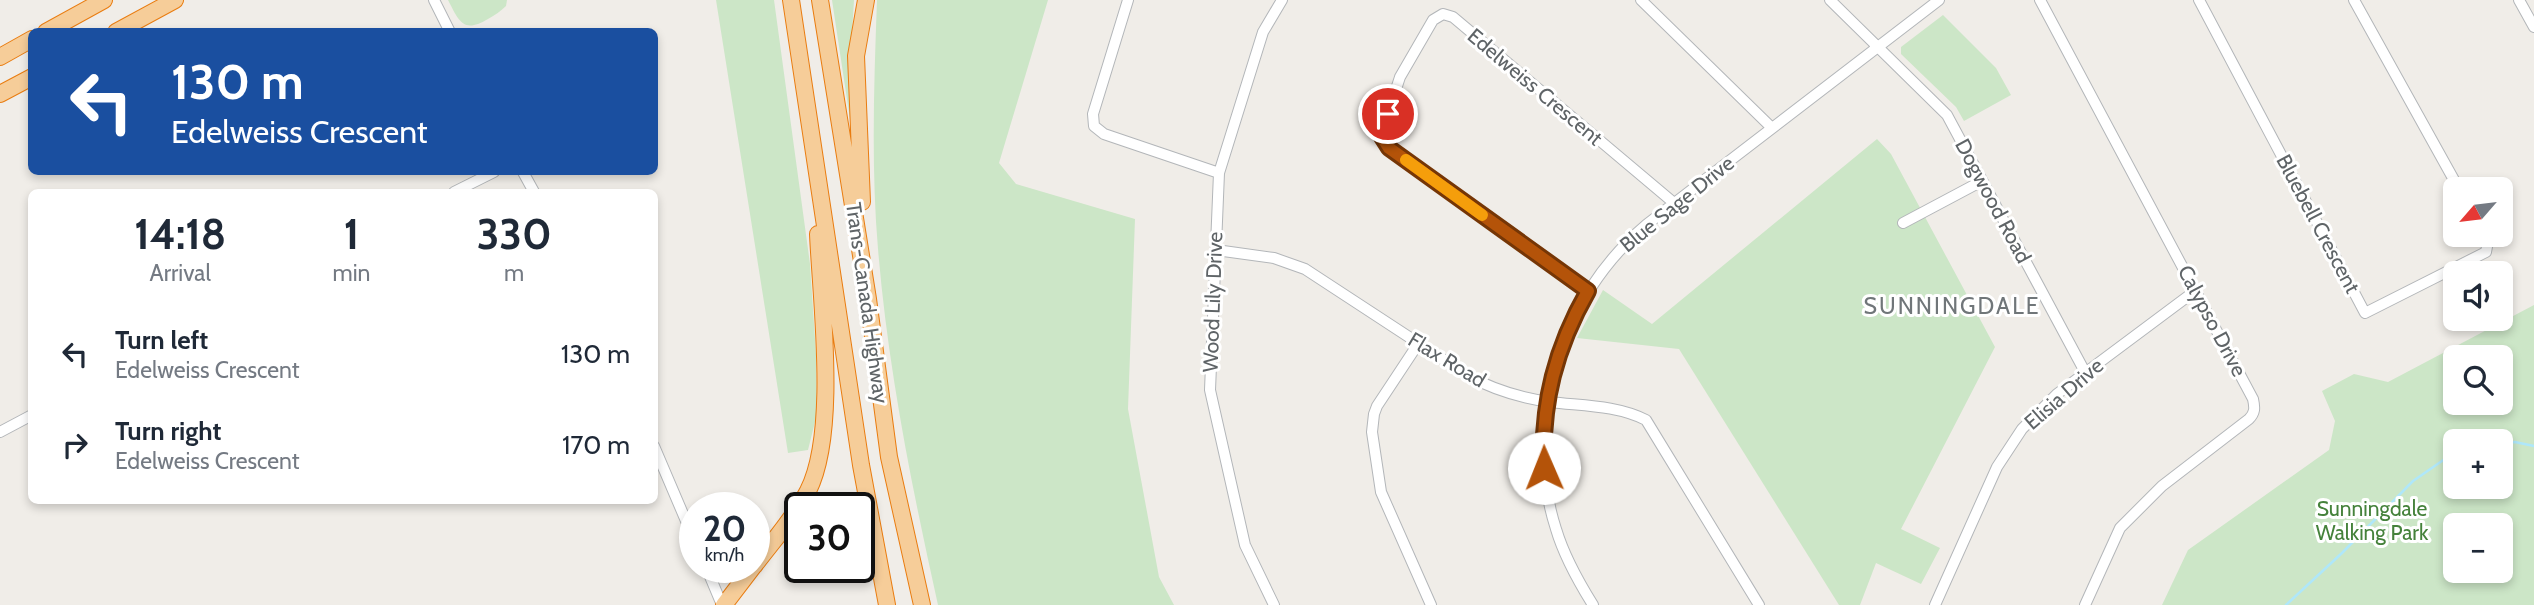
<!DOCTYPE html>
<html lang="en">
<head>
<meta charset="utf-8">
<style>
	:root { --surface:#fff; --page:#f2f2f3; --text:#1f2937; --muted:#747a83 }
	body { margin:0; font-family:Cabin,sans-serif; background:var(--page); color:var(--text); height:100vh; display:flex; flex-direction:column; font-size:26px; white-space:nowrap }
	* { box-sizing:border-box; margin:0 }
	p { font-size:23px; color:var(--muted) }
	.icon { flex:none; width:38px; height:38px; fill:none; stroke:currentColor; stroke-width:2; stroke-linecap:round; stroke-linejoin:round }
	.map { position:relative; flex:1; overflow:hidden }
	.sheet { position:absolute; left:28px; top:189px; width:630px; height:315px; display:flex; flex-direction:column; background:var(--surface); border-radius:10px; box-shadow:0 4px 10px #0003 }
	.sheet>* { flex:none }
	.top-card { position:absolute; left:28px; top:28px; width:630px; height:147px; border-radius:10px; box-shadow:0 4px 10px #0003; background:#1a4fa0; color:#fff; overflow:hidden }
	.needle { width:46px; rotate:242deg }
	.tools { position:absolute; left:2443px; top:177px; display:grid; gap:14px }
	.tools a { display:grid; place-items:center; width:70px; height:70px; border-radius:10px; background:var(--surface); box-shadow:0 4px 10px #0003; font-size:35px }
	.speed { position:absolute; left:679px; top:492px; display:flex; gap:14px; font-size:35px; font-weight:700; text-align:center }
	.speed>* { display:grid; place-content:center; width:91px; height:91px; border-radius:50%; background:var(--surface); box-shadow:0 4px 10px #0003; line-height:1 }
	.speed small { font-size:18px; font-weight:400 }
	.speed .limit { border:4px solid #111; border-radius:10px; background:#fff; color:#111 }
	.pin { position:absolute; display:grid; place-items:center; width:60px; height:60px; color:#fff; margin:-30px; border:4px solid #fff; border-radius:50%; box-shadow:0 2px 7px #0007 }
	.me { position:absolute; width:77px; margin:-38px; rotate:359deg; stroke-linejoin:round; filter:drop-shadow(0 0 5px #0008) }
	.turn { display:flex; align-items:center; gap:24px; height:147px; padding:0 28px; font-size:32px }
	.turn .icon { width:91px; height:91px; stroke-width:2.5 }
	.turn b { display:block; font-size:49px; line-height:60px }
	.eta { display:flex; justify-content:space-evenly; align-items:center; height:119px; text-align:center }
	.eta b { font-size:42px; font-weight:800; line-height:49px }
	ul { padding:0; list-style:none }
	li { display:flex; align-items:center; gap:21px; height:91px; padding:0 28px }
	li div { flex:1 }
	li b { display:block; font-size:26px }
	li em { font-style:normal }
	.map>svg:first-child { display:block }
	.green { fill:#cce6c7; fill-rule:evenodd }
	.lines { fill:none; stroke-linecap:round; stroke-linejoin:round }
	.stream { stroke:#afe7fa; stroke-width:2.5 }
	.minor-casing { stroke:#b3b6b9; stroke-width:12 }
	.highway-casing { stroke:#e97c10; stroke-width:18 }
	.minor { stroke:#fff; stroke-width:10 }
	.highway { stroke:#f6cd99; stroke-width:16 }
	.route-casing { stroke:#753606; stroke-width:18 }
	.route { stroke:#b45309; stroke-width:12 }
	.slow { stroke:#f59e0b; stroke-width:12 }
	.labels { text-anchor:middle; stroke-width:6; stroke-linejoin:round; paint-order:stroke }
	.street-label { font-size:21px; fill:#5f6467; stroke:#fff }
	.park-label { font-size:21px; fill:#45823b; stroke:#fff }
	.neighbourhood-label { font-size:23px; letter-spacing:2px; fill:#707679; stroke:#fff }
</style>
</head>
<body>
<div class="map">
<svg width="2534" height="605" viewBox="0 0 2534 605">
	<rect width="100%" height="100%" fill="#f0ede8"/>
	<path class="green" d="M448,0H507L506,6C501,11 495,15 488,19C463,34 459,21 448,0Z
		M716,0H774L810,264L816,354L817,414L808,450L788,453Z
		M832,0H854L850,66L851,126Z
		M877,0H1048L999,163L1016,184L1135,219L1128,409L1159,577L1174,605H938C912,488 888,369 878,249C871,166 874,83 877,0Z
		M1943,15L1996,68L2011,95L1964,121L1956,107L1901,54V47Z
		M1877,139L1891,154L1995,347L1901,529L1940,548L1921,584L1876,563L1860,605H1839L1679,349L1577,338L1603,290L1652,324Z
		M2534,305V605H2162L2188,550L2329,450L2335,421L2322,391L2354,374L2388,382ZM2455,357H2501V402H2455ZM2455,441H2501V486H2455ZM2501,525V570H2455V525Z"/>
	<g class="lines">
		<path class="stream" d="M2501,444L2515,442L2534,446
			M2286,605L2342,553L2413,481L2455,452"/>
		<defs>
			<path id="minor" d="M434,0L450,32
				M1128,0L1093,114L1094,126L1104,134L1219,173
				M1641,0L1772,128
				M1830,0L1947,115L2085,372
				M2040,0L2253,399C2255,408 2255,413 2249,419L2162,486L2120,528L2085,605
				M2199,0L2365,313L2486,252L2488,241L2485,234
				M2354,0L2459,189
				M2519,0L2534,27
				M523,172L534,192
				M454,192L494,172
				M1903,223L1982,181
				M1216,250L1274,258L1305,269L1467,375C1492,389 1521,398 1550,402C1582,406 1616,405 1646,420L1759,605
				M1588,291L1389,147L1383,141L1382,132L1400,77L1433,20L1443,14L1453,17L1674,203
				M1418,344L1377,406L1374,414L1372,432L1381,492L1431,605
				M0,432L32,415
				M654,446L695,542
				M706,567L722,605
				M1274,605L1245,545L1210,390L1219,173L1263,32L1282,0
				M1593,605C1578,581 1564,556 1556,529C1521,420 1560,298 1646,225L1939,0
				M1935,605L1997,467L2022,429L2057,394L2195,291"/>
			<path id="highway" d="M791,0L861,465L887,605
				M820,0L868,299L889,457L922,605
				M46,32L104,0
				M116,32L175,0
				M0,57L32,39
				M0,94L32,77
				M862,202L856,56L866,0
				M754,566C772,542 794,518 808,491C838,432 821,302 818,234
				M724,605L753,567"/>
		</defs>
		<use href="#minor" class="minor-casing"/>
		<use href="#highway" class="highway-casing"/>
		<use href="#minor" class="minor"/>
		<use href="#highway" class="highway"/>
	</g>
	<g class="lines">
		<defs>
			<path id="route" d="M1388,114L1382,137L1389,148L1588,291C1556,347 1541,403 1544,468"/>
		</defs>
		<use href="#route" class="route-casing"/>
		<use href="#route" class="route"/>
		<path class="slow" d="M1406,160L1482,215"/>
	</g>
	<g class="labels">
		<g class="street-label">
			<text transform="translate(1535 87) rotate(40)" y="7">Edelweiss Crescent</text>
			<text transform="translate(1993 201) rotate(62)" y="7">Dogwood Road</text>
			<text transform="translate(1677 204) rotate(-39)" y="7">Blue Sage Drive</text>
			<text transform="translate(2318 224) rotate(62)" y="7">Bluebell Crescent</text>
			<text transform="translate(1213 302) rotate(-88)" y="7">Wood Lily Drive</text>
			<text transform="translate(867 303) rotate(82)" y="7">Trans-Canada Highway</text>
			<text transform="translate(2212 321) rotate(62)" y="7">Calypso Drive</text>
			<text transform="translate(1447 360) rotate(31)" y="7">Flax Road</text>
			<text transform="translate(2064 394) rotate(-41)" y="7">Elisia Drive</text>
		</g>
		<g class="park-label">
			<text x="2372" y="516">Sunningdale<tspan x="2372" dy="24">Walking Park</tspan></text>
		</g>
		<g class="neighbourhood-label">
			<text x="1952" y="314">SUNNINGDALE</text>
		</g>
	</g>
</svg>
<div class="tools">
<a><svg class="needle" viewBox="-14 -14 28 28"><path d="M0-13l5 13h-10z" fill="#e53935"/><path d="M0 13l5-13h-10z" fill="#747a83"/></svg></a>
<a><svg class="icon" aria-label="sound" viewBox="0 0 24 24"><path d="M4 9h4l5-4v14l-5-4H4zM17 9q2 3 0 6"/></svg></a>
<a><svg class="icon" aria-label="search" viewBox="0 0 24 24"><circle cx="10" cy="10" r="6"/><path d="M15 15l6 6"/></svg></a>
<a>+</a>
<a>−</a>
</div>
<div class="speed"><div>20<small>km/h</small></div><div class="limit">30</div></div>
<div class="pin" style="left:1388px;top:114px;background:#d93025"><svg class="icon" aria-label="arrive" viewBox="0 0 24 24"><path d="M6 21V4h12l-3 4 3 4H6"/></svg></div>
<svg class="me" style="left:1544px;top:468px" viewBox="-20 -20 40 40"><circle r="19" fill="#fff"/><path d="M0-13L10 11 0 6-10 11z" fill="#b45309"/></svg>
<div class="top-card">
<div class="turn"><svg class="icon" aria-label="left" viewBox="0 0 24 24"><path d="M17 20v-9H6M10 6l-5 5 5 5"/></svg><div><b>130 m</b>Edelweiss Crescent</div></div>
</div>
<section class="sheet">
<div class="eta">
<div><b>14:18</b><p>Arrival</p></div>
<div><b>1</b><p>min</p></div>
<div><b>330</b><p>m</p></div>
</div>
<ul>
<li><svg class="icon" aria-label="left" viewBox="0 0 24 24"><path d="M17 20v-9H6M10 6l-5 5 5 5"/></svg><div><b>Turn left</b><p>Edelweiss Crescent</p></div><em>130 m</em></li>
<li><svg class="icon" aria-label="right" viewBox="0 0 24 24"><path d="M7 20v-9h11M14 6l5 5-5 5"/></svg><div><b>Turn right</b><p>Edelweiss Crescent</p></div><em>170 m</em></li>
</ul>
</section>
</div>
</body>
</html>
